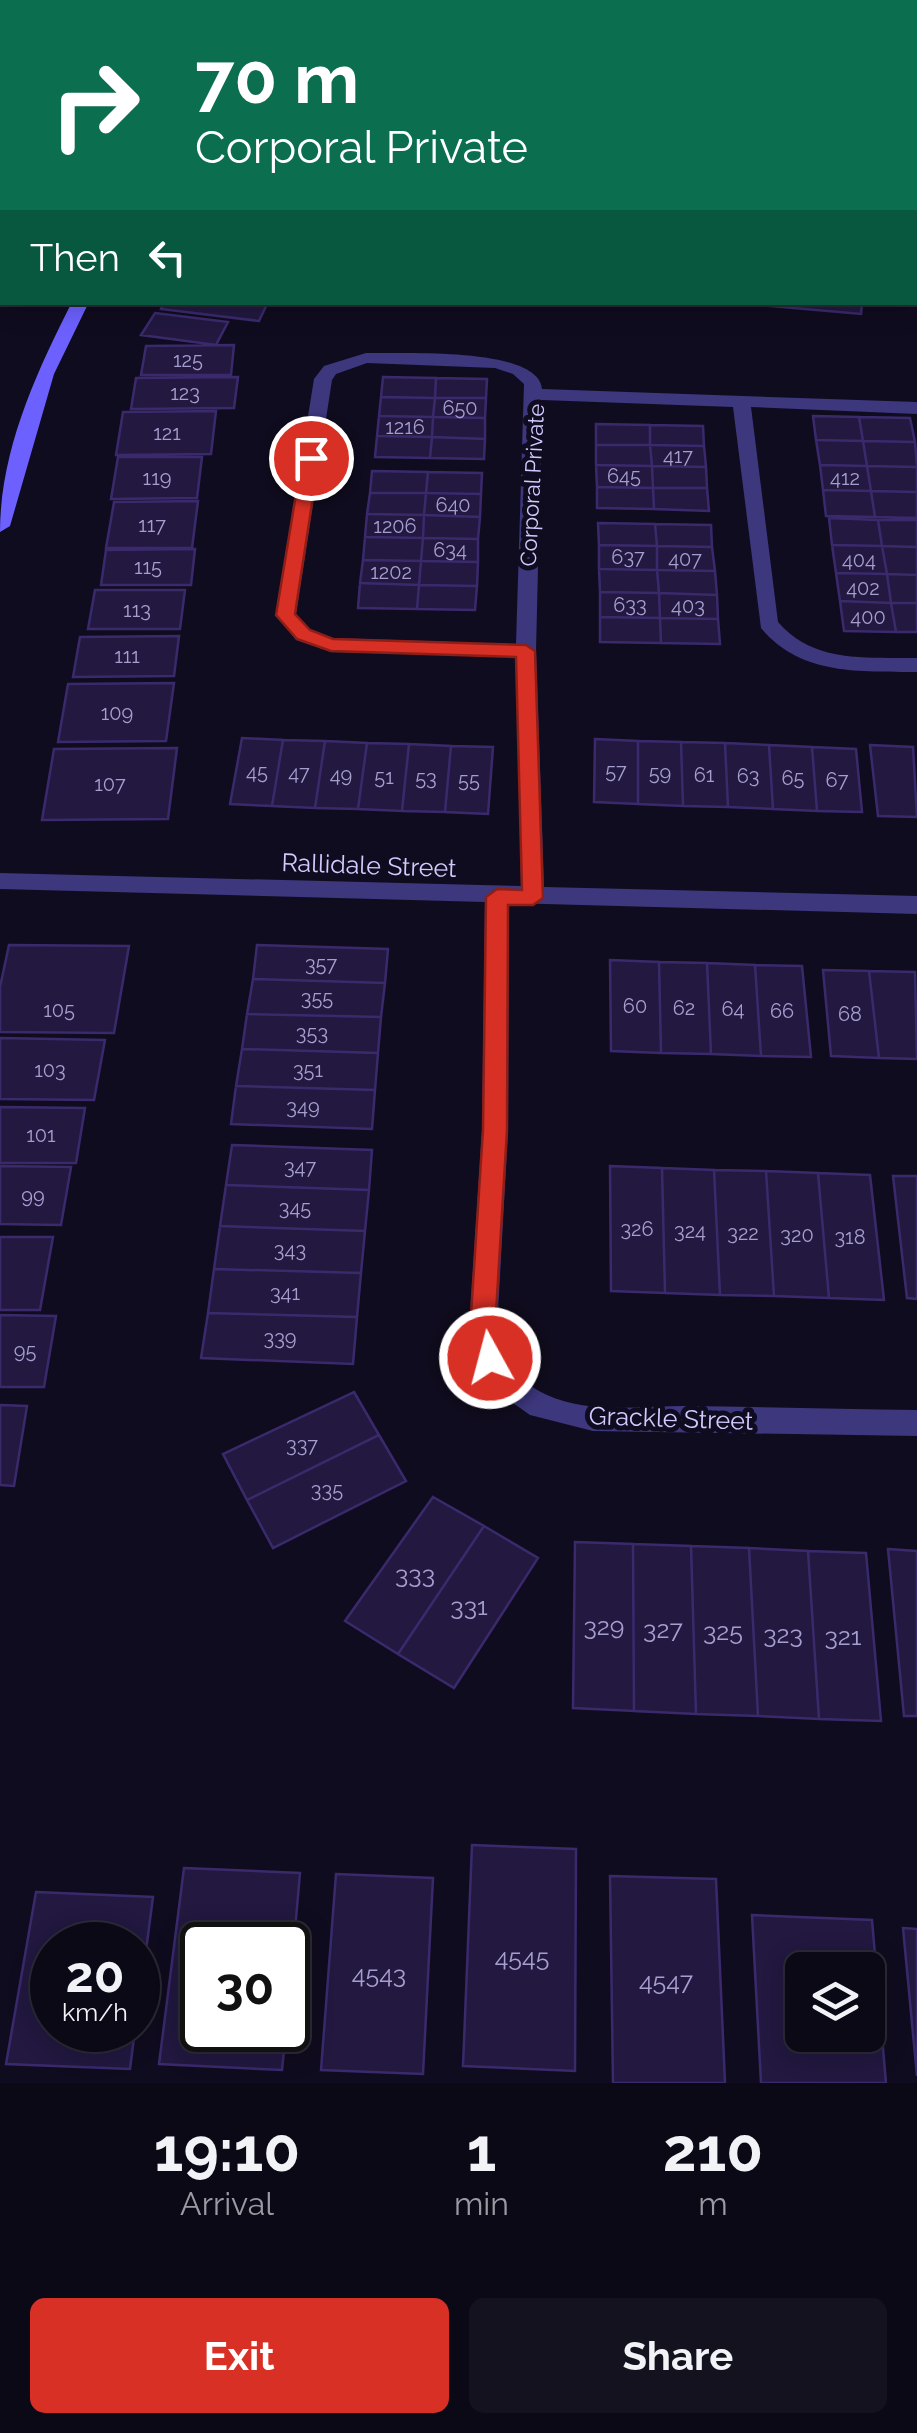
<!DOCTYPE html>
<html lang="en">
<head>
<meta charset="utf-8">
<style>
	:root { --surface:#0c0917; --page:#151220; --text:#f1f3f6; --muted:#9a9aa1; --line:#2c2a36; --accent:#d93025 }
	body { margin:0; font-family:Raleway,sans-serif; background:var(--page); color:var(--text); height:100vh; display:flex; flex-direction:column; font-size:38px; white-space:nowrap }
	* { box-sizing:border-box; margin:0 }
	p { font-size:32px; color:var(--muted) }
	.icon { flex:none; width:55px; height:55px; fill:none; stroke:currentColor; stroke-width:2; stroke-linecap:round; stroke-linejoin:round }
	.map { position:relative; height:2083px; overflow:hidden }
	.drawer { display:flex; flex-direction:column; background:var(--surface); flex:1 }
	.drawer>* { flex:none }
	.hud { position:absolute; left:0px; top:0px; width:918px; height:305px; box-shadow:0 5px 25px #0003,0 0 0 2px var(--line); background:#0b6e4f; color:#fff; overflow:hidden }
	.controls { position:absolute; left:785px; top:1952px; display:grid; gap:20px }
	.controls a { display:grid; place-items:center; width:100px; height:100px; border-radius:15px; background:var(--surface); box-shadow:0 5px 25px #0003,0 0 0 2px var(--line); font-size:50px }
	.speed { position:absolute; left:30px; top:1922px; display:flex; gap:20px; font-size:50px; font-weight:700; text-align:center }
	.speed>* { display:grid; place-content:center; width:130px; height:130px; border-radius:50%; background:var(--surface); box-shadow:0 5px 25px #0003,0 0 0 2px var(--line); line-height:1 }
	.speed small { font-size:25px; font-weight:400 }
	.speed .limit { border:5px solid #111; border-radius:15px; background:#fff; color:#111 }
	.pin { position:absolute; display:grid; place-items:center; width:85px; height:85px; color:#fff; margin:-42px; border:5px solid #fff; border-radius:50%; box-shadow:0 2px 10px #0007 }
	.me { position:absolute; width:110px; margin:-55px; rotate:353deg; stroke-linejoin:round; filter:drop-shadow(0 0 8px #0008) }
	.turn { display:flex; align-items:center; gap:35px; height:210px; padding:0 30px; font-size:45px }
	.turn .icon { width:130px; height:130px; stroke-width:2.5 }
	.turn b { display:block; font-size:70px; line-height:85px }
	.then { display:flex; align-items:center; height:95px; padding:0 30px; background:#0003; gap:20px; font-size:38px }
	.eta { display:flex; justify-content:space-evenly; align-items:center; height:170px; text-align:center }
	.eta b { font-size:60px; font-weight:700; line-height:70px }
	.button { display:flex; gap:20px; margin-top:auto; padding:20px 30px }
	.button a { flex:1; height:115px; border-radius:15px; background:var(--accent); color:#fff; font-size:40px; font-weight:700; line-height:115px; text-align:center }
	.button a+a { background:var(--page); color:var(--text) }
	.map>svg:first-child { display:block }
	.building { fill:#221840; stroke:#3a2a6c; stroke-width:2.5; fill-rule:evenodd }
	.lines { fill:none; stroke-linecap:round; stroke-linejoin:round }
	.lane { fill:#3d377e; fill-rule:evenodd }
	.street { fill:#3d377e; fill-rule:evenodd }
	.secondary { fill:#6c61ff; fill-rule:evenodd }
	.route { fill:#d93025; stroke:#8d1f18; stroke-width:2.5 }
	.labels { text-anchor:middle; stroke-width:10; stroke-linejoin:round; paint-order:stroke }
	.number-label { font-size:20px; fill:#a69ecf }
	.far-street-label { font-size:22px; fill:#d2caff; stroke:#100c1f }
	.street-label { font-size:25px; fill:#d2caff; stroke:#100c1f }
	.near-number-label { font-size:25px; fill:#a69ecf }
</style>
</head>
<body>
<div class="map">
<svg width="917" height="2083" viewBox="0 0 917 2083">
	<rect width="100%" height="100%" fill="#100c1f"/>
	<path class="building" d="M164,302H268L259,321L161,309Z
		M727,302H862L861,314Z
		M155,313L228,322L216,345L141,335Z
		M234,345L231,375H141L146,346Z
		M238,377L234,408L131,409L136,378Z
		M383,377L436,378L435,398L381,397Z
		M436,378L487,379L486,398H435Z
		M381,397L435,398L433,417L379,416Z
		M435,398H486L485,418L433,417Z
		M216,411L211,454L116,455L123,412Z
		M379,416L433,417L432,437L377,436Z
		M813,416L859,417L863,441L816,440Z
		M433,417L485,418V439L432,437Z
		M859,417L910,418L915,442L863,441Z
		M596,424L650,425V445H596Z
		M650,425L703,426L704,446L650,445Z
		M377,436L432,437L430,458L375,457Z
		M432,437L485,439L484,459L430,458Z
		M816,440L863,441L867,466L820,465Z
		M863,441L915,442L917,467L867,466Z
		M596,445H650L652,466L596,465Z
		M650,445L704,446L706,467L652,466Z
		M118,457H202L197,498L111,499Z
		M596,465L652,466L653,488L597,487Z
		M820,465L867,466L871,491L823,490Z
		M652,466L706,467L707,488H653Z
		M867,466L917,467V492L871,491Z
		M372,471L428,472L426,493H370Z
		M428,472L482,473L481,494L426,493Z
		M597,487L653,488L654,509L597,508Z
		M653,488H707L709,511L654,509Z
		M823,490L871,491L875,517L826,516Z
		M871,491L917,492V518L875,517Z
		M370,493H426L424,515L367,514Z
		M426,493L481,494L480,517L424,515Z
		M198,501L192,548H106L114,502Z
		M367,514L424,515L423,538L365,537Z
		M424,515L480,517L478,539L423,538Z
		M829,518L878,520L882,546L832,545Z
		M878,520H917V547L882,546Z
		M598,523L655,524L657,546L599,545Z
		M655,524L711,525L712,547L657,546Z
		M365,537L423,538L421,561L363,560Z
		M423,538L478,539V562L421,561Z
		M599,545L657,546V570L599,569Z
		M832,545L882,546L887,574L836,573Z
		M657,546L712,547L715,571L657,570Z
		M882,546L917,547V575L887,574Z
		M195,549L191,585H101L106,550Z
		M363,560L421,561L419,585L360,583Z
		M421,561L478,562L477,586L419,585Z
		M599,569L657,570L659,593L600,592Z
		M657,570L715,571L717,595L659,593Z
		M836,573L887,574L891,603L840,601Z
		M887,574L917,575V603H891Z
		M360,583L419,585L417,609L358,608Z
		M419,585L477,586L475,610L417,609Z
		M95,590H185L180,629H88Z
		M600,592L659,593L660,618L600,617Z
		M659,593L717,595L718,619L660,618Z
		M840,601L891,603L896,632L844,631Z
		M891,603H917V632H896Z
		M600,617L660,618L661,643L600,642Z
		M660,618L718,619L720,644L661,643Z
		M179,636L174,676L73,677L80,637Z
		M174,683L166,741L58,742L68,684Z
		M242,738L283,740L272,806L230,804Z
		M595,739L638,741V804L594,802Z
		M283,740L325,741L315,808L272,806Z
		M325,741L367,743L358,809L315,808Z
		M638,741L681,742L683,806L638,804Z
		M681,742L725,743L728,807L683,806Z
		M367,743L409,744L402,811L358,809Z
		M725,743L769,745L773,809L728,807Z
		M409,744L451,746L445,812L402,811Z
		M769,745L812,747L817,811L773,809Z
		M870,745L913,747L917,817L878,816Z
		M451,746L493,747L488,814L445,812Z
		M812,747L856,749L862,812L817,811Z
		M177,748L168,819L42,820L54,749Z
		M9,945L129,946L114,1033L0,1032V987Z
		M257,945L388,949L385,983L253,979Z
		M610,960L659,962L661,1053L611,1051Z
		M659,962L707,963L711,1054L661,1053Z
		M707,963L755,965L761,1056L711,1054Z
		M755,965L802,966L811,1057L761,1056Z
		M823,970L869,971L879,1058L831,1056Z
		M869,971L915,972L917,1059L879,1058Z
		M253,979L385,983L381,1017L247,1014Z
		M247,1014L381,1017L378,1053L242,1049Z
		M0,1038L105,1040L94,1100L0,1099Z
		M242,1049L378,1053L375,1090L236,1086Z
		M236,1086L375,1090L372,1129L231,1124Z
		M0,1107L85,1108L76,1163H0Z
		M232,1145L372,1150L369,1190L226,1185Z
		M0,1166L71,1167L61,1225L0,1224Z
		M610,1166L662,1168L665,1293L611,1291Z
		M662,1168L714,1170L720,1295L665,1293Z
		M714,1170L766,1171L774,1296L720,1295Z
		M766,1171L818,1173L829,1298L774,1296Z
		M818,1173L870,1175L884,1300L829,1298Z
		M893,1176H917V1299L907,1298Z
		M226,1185L369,1190L365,1231L220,1226Z
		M220,1226L365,1231L361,1273L214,1269Z
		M0,1237H53L40,1310H0Z
		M214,1269L361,1273L357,1317L208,1313Z
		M208,1313L357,1317L353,1364L201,1358Z
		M0,1315L56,1316L44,1387H0Z
		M354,1392L379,1435L247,1500L223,1454Z
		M0,1405L27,1406L14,1486L0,1485Z
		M379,1435L406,1481L273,1548L247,1500Z
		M433,1497L484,1526L398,1654L345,1621Z
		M484,1526L538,1558L454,1688L398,1654Z
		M575,1542L633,1544L634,1711L573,1708Z
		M633,1544L691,1546L696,1714L634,1711Z
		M691,1546L749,1548L758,1716L696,1714Z
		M749,1548L808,1551L819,1719L758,1716Z
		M888,1549L917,1551V1716H904Z
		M808,1551L866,1553L881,1721L819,1719Z
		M472,1845L576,1849L575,2071L463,2066Z
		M184,1868L300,1873L288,2010V1945H202V2030H286L282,2070L159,2064Z
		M336,1874L433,1878L423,2074L321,2070Z
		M610,1876L716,1879L725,2083H613Z
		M36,1892L153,1897L138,2012V1945H52V2030H135L130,2069L6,2064Z
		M752,1915L872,1920L886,2083H761ZM802,1970H868V2035H802Z
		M903,1928L917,1929V2076Z"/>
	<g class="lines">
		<path class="lane" d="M868,0H882V2H868Z
			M915,186H917V196H915Z"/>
		<path class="street" d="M0,222L2,223V233L0,232Z
			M366,353C399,354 539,346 542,389L917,402V414L751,407L778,622C814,664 867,657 917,658V672C860,671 801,676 761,628L733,407L542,400L536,651L544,887L917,896V914L509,903L508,1130L497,1330C505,1358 519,1383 547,1395C588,1414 641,1406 685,1406C762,1407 840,1409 917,1410V1436L593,1431L530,1415L499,1393L486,1374L469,1330L482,1130L485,902L0,889V873L521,886L516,657L331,652L296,640L276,615L314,379L324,366ZM367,363L495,368L513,374L524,384L516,644L333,638L310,630L296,614L332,380L336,374Z"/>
		<path class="secondary" d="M72,302H89L54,374L10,526L0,532C0,451 36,373 72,302Z"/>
	</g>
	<path class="route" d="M311,452L319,458L295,614L310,630L333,639L526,645L535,651L543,898L533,905H508L507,1130L495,1330L502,1358L499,1366L490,1369L480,1366L470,1330L483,1130L486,897L497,889L522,890L516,657L331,651L297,639L276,615L302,458Z"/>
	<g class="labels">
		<g class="number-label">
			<text x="188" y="367">125</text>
			<text x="185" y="400">123</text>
			<text x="460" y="415">650</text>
			<text x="405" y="434">1216</text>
			<text x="167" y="440">121</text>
			<text x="678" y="463">417</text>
			<text x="624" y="483">645</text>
			<text x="157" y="485">119</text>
			<text x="845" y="485">412</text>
			<text x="453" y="512">640</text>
			<text x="152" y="532">117</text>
			<text x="395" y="533">1206</text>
			<text x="450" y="557">634</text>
			<text x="628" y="564">637</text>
			<text x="685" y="566">407</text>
			<text x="859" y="567">404</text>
			<text x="148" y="574">115</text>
			<text x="391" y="579">1202</text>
			<text x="863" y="595">402</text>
			<text x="630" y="612">633</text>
			<text x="688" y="613">403</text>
			<text x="137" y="617">113</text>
			<text x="868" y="624">400</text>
			<text x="127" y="663">111</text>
			<text x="117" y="720">109</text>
			<text x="616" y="778">57</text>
			<text x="257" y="779">45</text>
			<text x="299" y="780">47</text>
			<text x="660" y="780">59</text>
			<text x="341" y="782">49</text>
			<text x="704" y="782">61</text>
			<text x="748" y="783">63</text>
			<text x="384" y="784">51</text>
			<text x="426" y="785">53</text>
			<text x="793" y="785">65</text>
			<text x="469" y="787">55</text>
			<text x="837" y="787">67</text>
			<text x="110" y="791">107</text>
			<text x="321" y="971">357</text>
			<text x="317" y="1005">355</text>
			<text x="635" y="1013">60</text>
			<text x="684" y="1015">62</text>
			<text x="733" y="1016">64</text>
			<text x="59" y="1017">105</text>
			<text x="782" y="1018">66</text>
			<text x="850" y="1021">68</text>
			<text x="312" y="1040">353</text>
			<text x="50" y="1077">103</text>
			<text x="308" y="1077">351</text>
			<text x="303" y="1114">349</text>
			<text x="41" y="1142">101</text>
			<text x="300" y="1174">347</text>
			<text x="33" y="1203">99</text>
			<text x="295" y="1215">345</text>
			<text x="637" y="1236">326</text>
			<text x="690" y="1238">324</text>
			<text x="743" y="1240">322</text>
			<text x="797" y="1242">320</text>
			<text x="850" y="1244">318</text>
			<text x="290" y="1257">343</text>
			<text x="285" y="1300">341</text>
			<text x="280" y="1345">339</text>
			<text x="25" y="1358">95</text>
			<text x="302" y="1452">337</text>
			<text x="327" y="1497">335</text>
		</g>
		<g class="far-street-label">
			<text transform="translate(532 485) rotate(-87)" y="8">Corporal Private</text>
		</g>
		<g class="street-label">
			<text transform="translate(369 865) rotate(2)" y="9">Rallidale Street</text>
			<text transform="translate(671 1418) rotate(2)" y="9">Grackle Street</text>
		</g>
		<g class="near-number-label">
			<text x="415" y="1583">333</text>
			<text x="469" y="1615">331</text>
			<text x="604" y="1635">329</text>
			<text x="663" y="1638">327</text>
			<text x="723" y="1640">325</text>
			<text x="783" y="1643">323</text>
			<text x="843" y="1645">321</text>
			<text x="522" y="1966">4545</text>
			<text x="379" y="1983">4543</text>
			<text x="666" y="1990">4547</text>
		</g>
	</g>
</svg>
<div class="controls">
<a><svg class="icon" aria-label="layers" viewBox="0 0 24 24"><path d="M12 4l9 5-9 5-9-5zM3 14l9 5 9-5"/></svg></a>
</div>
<div class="speed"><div>20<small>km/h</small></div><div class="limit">30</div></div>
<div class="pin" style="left:311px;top:458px;background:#d93025"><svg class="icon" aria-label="arrive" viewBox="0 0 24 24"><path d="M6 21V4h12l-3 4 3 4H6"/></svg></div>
<svg class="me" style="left:490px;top:1358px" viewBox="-20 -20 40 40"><circle r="17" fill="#d93025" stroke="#fff" stroke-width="3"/><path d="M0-11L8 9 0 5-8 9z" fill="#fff"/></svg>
<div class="hud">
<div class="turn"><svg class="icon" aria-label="right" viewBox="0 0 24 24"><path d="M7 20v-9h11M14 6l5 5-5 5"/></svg><div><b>70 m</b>Corporal Private</div></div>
<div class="then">Then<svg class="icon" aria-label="left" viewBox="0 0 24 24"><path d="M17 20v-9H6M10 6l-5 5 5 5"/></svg></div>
</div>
</div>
<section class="drawer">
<div class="eta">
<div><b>19:10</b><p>Arrival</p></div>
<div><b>1</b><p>min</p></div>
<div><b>210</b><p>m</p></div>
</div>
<div class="button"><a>Exit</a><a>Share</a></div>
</section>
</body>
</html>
